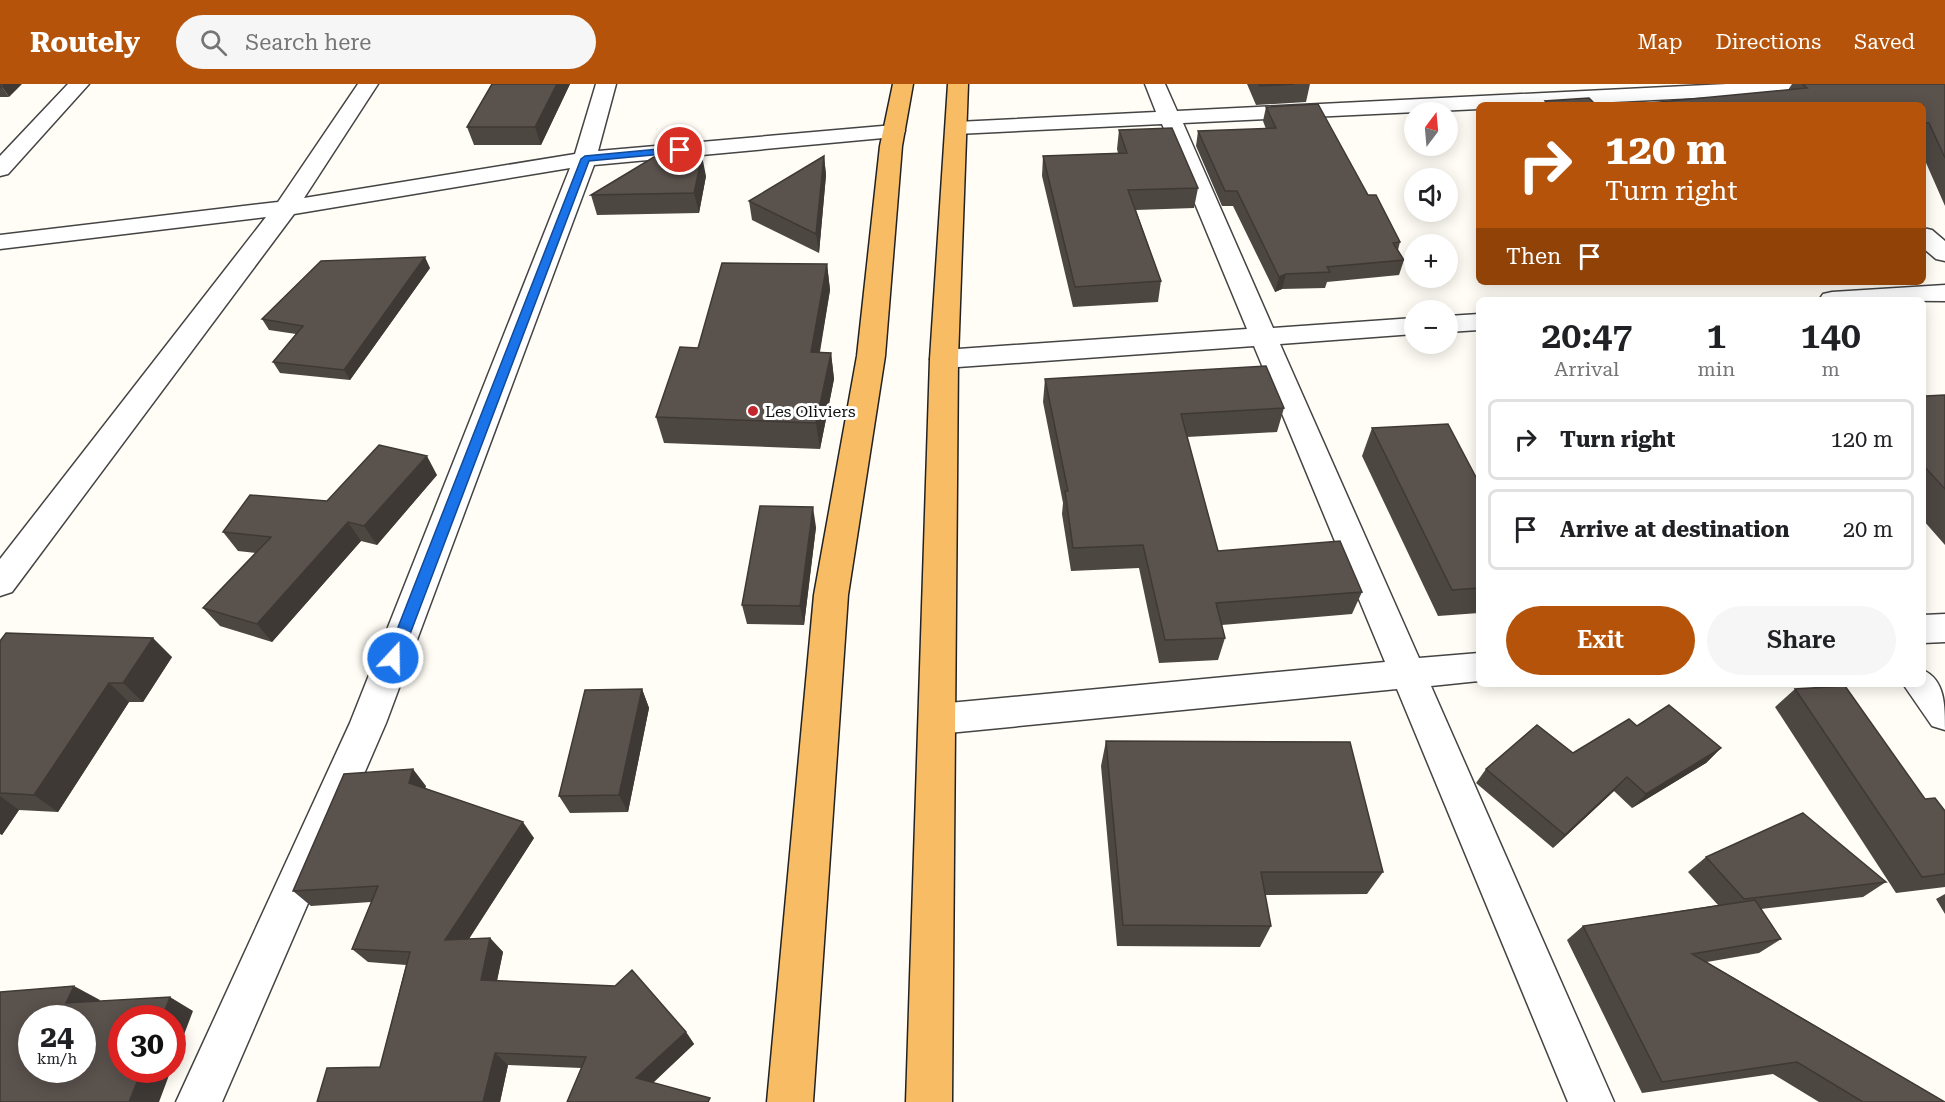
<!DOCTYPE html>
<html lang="en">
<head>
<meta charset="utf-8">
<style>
	:root { --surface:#fff; --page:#f6f6f6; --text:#202124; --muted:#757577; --line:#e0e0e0; --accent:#b45309 }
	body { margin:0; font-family:"Roboto Serif",serif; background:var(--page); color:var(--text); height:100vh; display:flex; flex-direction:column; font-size:22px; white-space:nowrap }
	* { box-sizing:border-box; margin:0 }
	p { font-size:20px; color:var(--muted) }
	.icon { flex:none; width:33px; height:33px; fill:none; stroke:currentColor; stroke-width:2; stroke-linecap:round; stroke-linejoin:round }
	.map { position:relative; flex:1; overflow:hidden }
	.panel { position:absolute; left:1476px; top:213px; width:450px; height:390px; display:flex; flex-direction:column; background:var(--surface); border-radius:9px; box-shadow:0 3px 15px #0003 }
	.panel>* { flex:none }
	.guide { position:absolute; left:1476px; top:18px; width:450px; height:183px; border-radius:9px; box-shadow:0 3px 15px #0003; background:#b45309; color:#fff; overflow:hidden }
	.needle { width:39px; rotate:16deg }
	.tools { position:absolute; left:1404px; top:18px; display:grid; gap:12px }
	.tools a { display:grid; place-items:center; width:54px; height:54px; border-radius:50%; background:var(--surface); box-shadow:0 3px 15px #0003; font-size:30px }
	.speed { position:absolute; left:18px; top:921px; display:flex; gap:12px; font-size:30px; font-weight:700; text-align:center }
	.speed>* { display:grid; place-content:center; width:78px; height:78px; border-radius:50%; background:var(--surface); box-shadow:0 3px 15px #0003; line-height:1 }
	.speed small { font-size:15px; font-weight:400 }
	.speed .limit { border:9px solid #d22; background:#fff; color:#111 }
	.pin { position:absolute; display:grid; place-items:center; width:51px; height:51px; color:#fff; margin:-26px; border:3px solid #fff; border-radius:50%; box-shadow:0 2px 6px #0007 }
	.me { position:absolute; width:66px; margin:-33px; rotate:21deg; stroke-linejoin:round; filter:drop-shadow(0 0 4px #0008) }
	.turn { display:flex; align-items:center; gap:21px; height:126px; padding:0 30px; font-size:27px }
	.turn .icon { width:78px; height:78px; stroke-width:2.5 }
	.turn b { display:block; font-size:42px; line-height:51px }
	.then { display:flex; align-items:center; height:57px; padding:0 30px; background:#0003; gap:12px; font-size:22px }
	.eta { display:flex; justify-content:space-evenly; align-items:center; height:102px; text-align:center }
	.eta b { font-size:36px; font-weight:600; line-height:42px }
	.cta { display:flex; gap:12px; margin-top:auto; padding:12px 30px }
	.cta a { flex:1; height:69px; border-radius:36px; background:var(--accent); color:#fff; font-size:24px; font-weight:600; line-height:69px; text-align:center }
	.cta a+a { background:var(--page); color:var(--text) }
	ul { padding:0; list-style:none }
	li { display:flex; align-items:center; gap:18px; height:81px; margin:0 12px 9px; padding:0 18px; border:3px solid var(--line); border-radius:9px }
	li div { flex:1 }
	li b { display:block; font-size:22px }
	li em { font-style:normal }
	header { display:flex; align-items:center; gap:36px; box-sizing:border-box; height:84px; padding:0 30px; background:var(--accent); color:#fff }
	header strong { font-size:28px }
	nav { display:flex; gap:33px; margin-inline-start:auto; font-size:21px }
	.search { width:420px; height:54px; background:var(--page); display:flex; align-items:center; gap:15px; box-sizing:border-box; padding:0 21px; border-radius:33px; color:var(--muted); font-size:22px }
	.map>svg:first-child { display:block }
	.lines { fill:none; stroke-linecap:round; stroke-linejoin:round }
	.minor-casing { stroke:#444; stroke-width:3 }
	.trunk-casing { stroke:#222; stroke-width:3 }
	.minor { fill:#fff; fill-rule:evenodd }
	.trunk { fill:#f7bc64; fill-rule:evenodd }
	.wall { fill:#4d4742 }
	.shaded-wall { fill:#3f3936 }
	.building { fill:#5a524d; stroke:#3f3936; stroke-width:1.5; fill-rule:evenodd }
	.route { fill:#1a73e8; stroke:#114b97; stroke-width:1.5 }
	.poi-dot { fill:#c4262e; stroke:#fff; stroke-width:2 }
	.labels { text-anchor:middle; stroke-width:6; stroke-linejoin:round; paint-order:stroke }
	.poi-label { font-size:16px; fill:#111; stroke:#fff; text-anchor:start }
</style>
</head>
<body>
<header>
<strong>Routely</strong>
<div class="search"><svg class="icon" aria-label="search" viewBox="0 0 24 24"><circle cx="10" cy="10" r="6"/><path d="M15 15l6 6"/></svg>Search here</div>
<nav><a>Map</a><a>Directions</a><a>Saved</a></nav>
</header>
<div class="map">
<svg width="1945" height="1018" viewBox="0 0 1945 1018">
	<rect width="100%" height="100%" fill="#fffdf5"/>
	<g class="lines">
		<defs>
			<path id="minor" d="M68,0H89L8,90L0,92V72Z
				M358,0H378L304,114L575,70L596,0H616L598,67L894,41L902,42L905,47L902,52L894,53L594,81L386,639L222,1018H176L350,639L570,84L294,130L12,508L0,512V475L266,133L0,165V151L278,118Z
				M1145,0H1165L1177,27L1727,0H1863L1860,4L1853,6L1552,21H1479V25L1183,39L1273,244L1414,234V250L1280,260L1419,574L1479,569V597L1431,602L1614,1018H1568L1397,605L938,650L925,646L920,635L925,624L938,620L1385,578L1254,262L944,284L934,281L930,275L934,269L944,266L1247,245L1162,40L957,50L949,49L946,44L949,39L957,38L1156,28Z
				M1923,144L1932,146L1945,157V177L1936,175L1923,164Z
				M1945,201V217L1819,216L1823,210L1832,208Z
				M1479,230V246L1448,248V232Z
				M1945,530V558L1923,559V531Z
				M1923,586C1945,596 1945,621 1945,646L1932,642L1903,600H1923Z"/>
			<path id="trunk" d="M893,0H913L902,62L885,272L848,511L813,1018H767L814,511L857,272L880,62Z
				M948,0H968L958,275L952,1018H906L930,275Z"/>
		</defs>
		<use href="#minor" class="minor-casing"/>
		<use href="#trunk" class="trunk-casing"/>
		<use href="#minor" class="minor"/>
		<use href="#trunk" class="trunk"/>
	</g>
	<path class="wall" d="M0,0L9,13H0Z
		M492,0H570L541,61H474L467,43Z
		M1247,0H1310L1306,18L1256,21Z
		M1792,0H1945V122L1923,72V21L1788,6Z
		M1266,23L1368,111L1400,158L1398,166L1404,176L1399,191L1327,198L1325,204L1282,205L1275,208L1233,122H1222L1196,62L1198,47L1266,45L1263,37Z
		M1119,46L1198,104L1194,124L1136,126L1161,197L1158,218L1073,223L1042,92L1043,72L1118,69L1117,65Z
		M824,72L826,91L819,169L752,136L749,117Z
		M706,92L699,129L597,131L591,111Z
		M827,180L830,206L820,268L831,269L834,295L820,365L664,359L656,333L698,264Z
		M430,184L350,296L280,289L273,278L296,250L269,246L262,235Z
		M1045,295L1284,324L1277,348L1187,353L1218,467L1362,508L1352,530L1222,541L1225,554L1218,576L1159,579L1139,484L1071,487L1062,430L1063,419L1043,318Z
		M1923,309L1925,312L1945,311V461L1923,436Z
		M1372,344L1479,399V529L1438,532L1362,372Z
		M437,391L377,461L361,457L272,558L220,542L203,524L256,469L238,467L223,448L327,417Z
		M816,443L804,541L747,540L742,521Z
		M0,557L172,573L143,618H129L58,728L19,726L2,751L0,750Z
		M642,605L649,624L628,728L570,729L559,712Z
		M1795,605L1925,715L1945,727V803L1896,809L1775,623Z
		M1637,642L1721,664L1706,679L1632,724L1614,707L1553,764L1476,699L1486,685L1573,669Z
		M1106,657L1383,788L1367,810L1265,811L1271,842L1260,863L1117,862L1101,682Z
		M426,702L425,704L534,754L469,855L490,854L503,868L497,897L686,948L694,960L653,999L581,984L508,981L500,1018H317L380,983L406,881L368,878L352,865L371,818L311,822L293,807Z
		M1706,773L1886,798L1863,813L1761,825L1781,855L1759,869L1707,878L1945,1018H1819L1773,990L1642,1009L1567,856L1583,842L1718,821L1688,788Z
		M1945,810V830L1936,815Z"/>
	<path class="shaded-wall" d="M5,0H22L9,13L2,3Z
		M557,0H570L541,61L535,43Z
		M702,72L706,92L699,129L694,109Z
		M824,72L826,91L819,169L816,150Z
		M425,173L430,184L350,296L344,286Z
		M827,180L830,206L815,294L811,268Z
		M1286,190L1282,205L1275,208L1279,193Z
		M831,269L834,295L820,365L816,339Z
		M427,372L437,391L377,461L364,442Z
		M813,423L816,443L804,541L800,522Z
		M348,438L361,457L272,558L257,540Z
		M153,554L172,573L143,618L123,599Z
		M109,599L129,618L58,728L34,711Z
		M642,605L649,624L628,728L619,711Z
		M1721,664L1706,679L1632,724L1646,710Z
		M413,685L426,702L422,715L409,699Z
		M1627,693L1614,707L1553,764L1565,751Z
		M0,712L19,726L2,751L0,749Z
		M523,738L534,754L459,870L445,856Z
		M490,854L503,868L494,910L481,896Z
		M74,902L100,916L92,933L66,919Z
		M170,913L193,927L172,982V934H162Z
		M686,948L694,960L646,1005L636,994Z
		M495,969L508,981L500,1018H483Z
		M142,986H171L159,1018H129Z"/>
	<path class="building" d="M0,0H5L2,3H0Z
		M492,0H557L535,43H467Z
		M1259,0H1294L1260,2Z
		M1802,0H1945V74L1929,39H1923V21H1628L1807,4Z
		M1589,14L1596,21H1548L1545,17Z
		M1318,20L1368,111H1376L1400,158L1393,159L1404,176L1327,183L1330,188L1286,190L1279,193L1237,107H1225L1198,47L1276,44L1266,23Z
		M1172,44L1198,104L1128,106L1161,197L1075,203L1043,72L1127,69L1119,46Z
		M702,72L694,109L591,111L654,73Z
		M824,72L816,150L749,117Z
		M425,173L344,286L273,278L303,242L262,235L321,177Z
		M722,179L827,180L811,268L831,269L816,339L656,333L680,263L698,264Z
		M1266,282L1284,324L1181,330L1218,467L1340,457L1362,508L1216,519L1225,554L1165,556L1143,461L1073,464L1065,407H1068L1045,295Z
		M1923,309L1925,312L1945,311V405L1923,381Z
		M1448,340L1479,399V504L1452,506L1372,344Z
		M379,361L427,372L364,442L348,438L257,540L203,524L271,453L223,448L250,411L327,417Z
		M760,422L813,423L800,522L742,521Z
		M6,549L153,554L123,599H109L34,711L0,709V557Z
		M1845,602L1925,715L1935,714L1945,727V790L1922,793L1795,605Z
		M642,605L619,711L559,712L585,606Z
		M1669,621L1721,664L1646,710L1627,693L1565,751L1486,685L1537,641L1573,669L1629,635L1637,642Z
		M1106,657L1350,658L1383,788H1261L1271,842L1123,841Z
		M413,685L409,699L523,738L445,856L490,854L481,896L615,902L632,886L686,948L636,994L710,1014L708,1018H567L586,973L495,969L483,1018H317L327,984L380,983L410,868L352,865L378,802L293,807L344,690Z
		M1803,729L1886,798L1744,815L1706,773Z
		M1755,816L1781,855L1692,870L1945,1018H1863L1797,978L1662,998L1583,842Z
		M74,902L66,919L170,913L162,934H122V986H142L129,1018H0V908ZM32,934H82V986H32Z"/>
	<path class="route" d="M680,63L685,66L684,68L589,77L401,574L399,578H388L386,574L581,75L585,72Z"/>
	<circle class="poi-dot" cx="753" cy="327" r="6"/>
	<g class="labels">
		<g class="poi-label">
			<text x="765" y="333">Les Oliviers</text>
		</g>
	</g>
</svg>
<div class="tools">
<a><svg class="needle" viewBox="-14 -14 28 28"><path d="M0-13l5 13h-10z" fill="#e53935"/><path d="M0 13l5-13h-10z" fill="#757577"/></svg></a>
<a><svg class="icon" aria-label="sound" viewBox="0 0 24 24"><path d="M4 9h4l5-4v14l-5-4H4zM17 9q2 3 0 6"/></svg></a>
<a>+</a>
<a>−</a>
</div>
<div class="speed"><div>24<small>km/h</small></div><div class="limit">30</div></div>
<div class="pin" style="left:680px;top:66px;background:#d93025"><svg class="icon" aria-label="arrive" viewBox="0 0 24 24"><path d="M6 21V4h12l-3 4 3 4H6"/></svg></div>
<svg class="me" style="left:393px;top:574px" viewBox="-20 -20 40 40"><circle r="17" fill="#1a73e8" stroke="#fff" stroke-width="3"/><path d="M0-11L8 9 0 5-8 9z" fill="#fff"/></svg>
<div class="guide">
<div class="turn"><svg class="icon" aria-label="right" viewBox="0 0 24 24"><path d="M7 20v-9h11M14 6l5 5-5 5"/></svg><div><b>120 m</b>Turn right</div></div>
<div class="then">Then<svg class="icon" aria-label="arrive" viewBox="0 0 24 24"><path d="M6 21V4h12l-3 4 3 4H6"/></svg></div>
</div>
<section class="panel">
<div class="eta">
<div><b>20:47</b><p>Arrival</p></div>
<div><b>1</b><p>min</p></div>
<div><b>140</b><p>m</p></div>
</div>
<ul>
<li><svg class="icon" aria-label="right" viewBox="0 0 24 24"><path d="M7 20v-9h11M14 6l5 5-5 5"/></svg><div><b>Turn right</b></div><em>120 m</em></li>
<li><svg class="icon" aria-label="arrive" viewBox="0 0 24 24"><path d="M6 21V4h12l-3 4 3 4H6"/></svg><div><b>Arrive at destination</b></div><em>20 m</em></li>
</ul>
<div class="cta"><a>Exit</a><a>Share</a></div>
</section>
</div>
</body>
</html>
